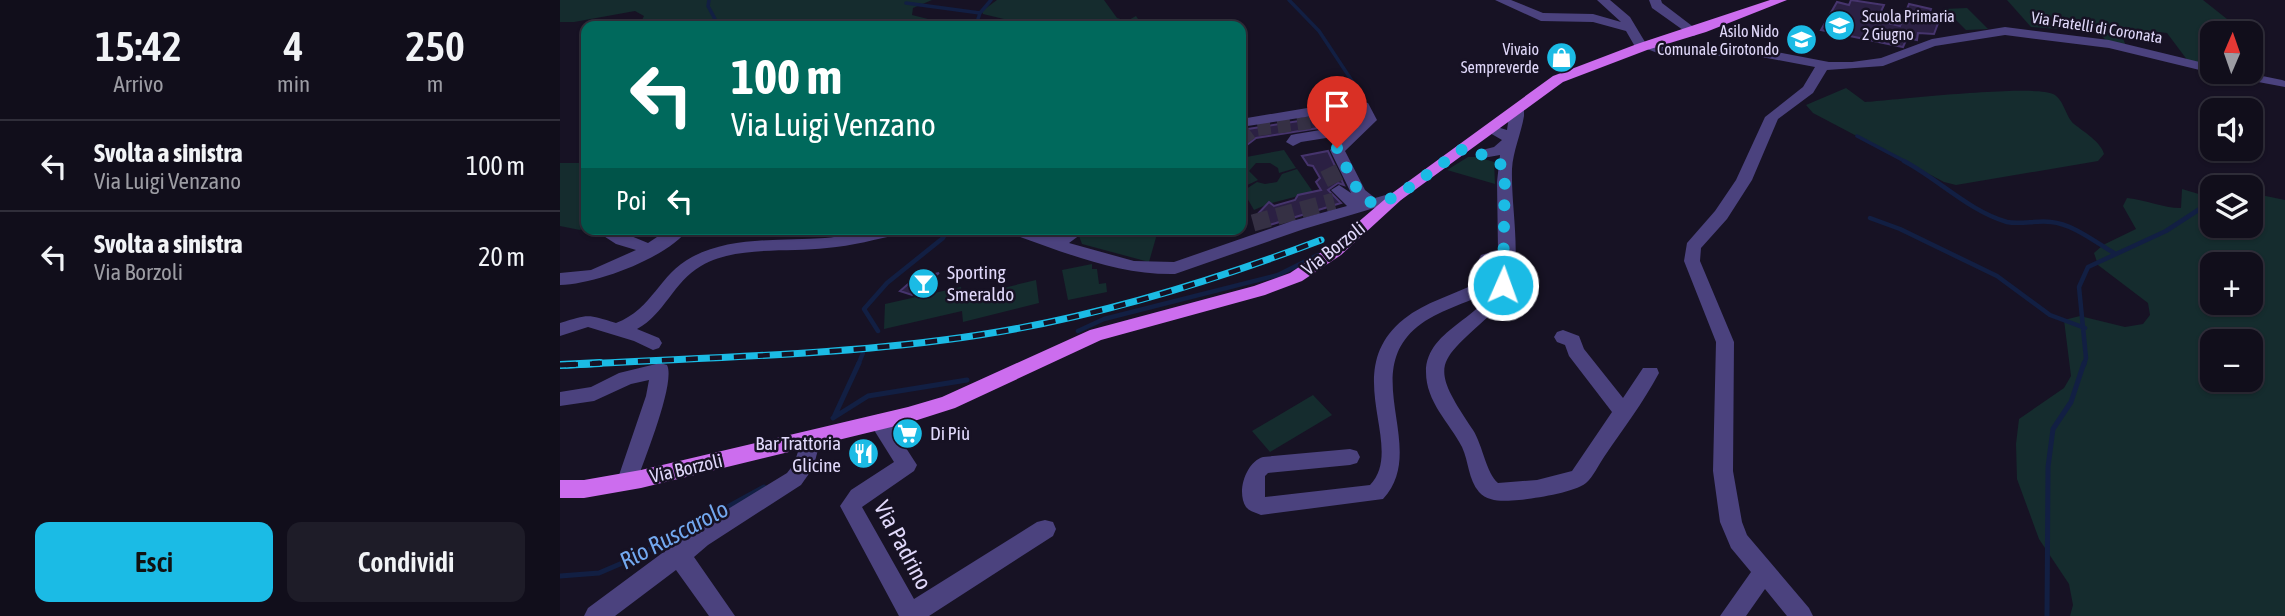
<!DOCTYPE html>
<html lang="it">
<head>
<meta charset="utf-8">
<style>
	:root { --surface:#110e1b; --page:#1e1c28; --text:#f1f3f6; --muted:#9c9ca3; --line:#302e3a; --accent:#1bbbe5 }
	body { margin:0; font-family:"Asap Condensed",sans-serif; background:var(--page); color:var(--text); height:100vh; display:flex; flex-direction:column; font-size:26px; white-space:nowrap }
	* { box-sizing:border-box; margin:0 }
	p { font-size:23px; color:var(--muted) }
	.icon { flex:none; width:38px; height:38px; fill:none; stroke:currentColor; stroke-width:2; stroke-linecap:round; stroke-linejoin:round }
	.map { position:relative; flex:1; overflow:hidden }
	.drawer { display:flex; flex-direction:column; background:var(--surface); width:560px }
	.drawer>* { flex:none }
	.banner { position:absolute; left:21px; top:21px; width:665px; height:214px; border-radius:14px; box-shadow:0 2px 5px #0004,0 0 0 2px var(--line); background:#00695c; color:#fff; overflow:hidden }
	.needle { width:46px; rotate:2deg }
	.tools { position:absolute; left:1640px; top:21px; display:grid; gap:14px }
	.tools a { display:grid; place-items:center; width:63px; height:63px; border-radius:14px; background:var(--surface); box-shadow:0 2px 5px #0004,0 0 0 2px var(--line); font-size:35px }
	.pin { position:absolute; display:grid; place-items:center; width:60px; height:60px; color:#fff; margin:-72px -30px; border-radius:50% 50% 50% 0; rotate:-45deg; box-shadow:0 0 7px #0007 }
	.pin .icon { rotate:45deg }
	.me { position:absolute; width:77px; margin:-38px; rotate:2deg; stroke-linejoin:round; filter:drop-shadow(0 0 5px #0008) }
	.turn { display:flex; align-items:center; gap:24px; height:147px; padding:0 35px; font-size:32px }
	.turn .icon { width:91px; height:91px; stroke-width:2.5 }
	.turn b { display:block; font-size:49px; line-height:60px }
	.then { display:flex; align-items:center; height:66px; padding:0 35px; background:#0003; gap:14px; font-size:26px }
	.eta { display:flex; justify-content:space-evenly; align-items:center; height:119px; text-align:center }
	.eta b { font-size:42px; font-weight:600; line-height:49px }
	.primary-button { display:flex; gap:14px; margin-top:auto; padding:14px 35px }
	.primary-button a { flex:1; height:80px; border-radius:14px; background:var(--accent); color:#111; font-size:28px; font-weight:600; line-height:80px; text-align:center }
	.primary-button a+a { background:var(--page); color:var(--text) }
	ul { padding:0; list-style:none }
	li { display:flex; align-items:center; gap:21px; height:91px; padding:0 35px; border-top:2px solid var(--line) }
	li div { flex:1 }
	li b { display:block; font-size:26px }
	li em { font-style:normal }
	main { display:flex; flex:1; min-height:0 }
	.map>svg:first-child { display:block }
	.green { fill:#152c2e; fill-rule:evenodd }
	.lines { fill:none; stroke-linecap:round; stroke-linejoin:round }
	.stream-far2 { stroke:#121f43; stroke-width:3.5 }
	.stream-far1 { stroke:#121f43; stroke-width:4.5 }
	.stream { stroke:#121f43; stroke-width:5 }
	.building { fill:#2b2043; stroke:#46346d; stroke-width:2 }
	.minor-tunnel-far1 { stroke:#353044; stroke-width:13; stroke-dasharray:13 7; stroke-linecap:butt }
	.minor-tunnel { stroke:#353044; stroke-width:17; stroke-dasharray:17 8; stroke-linecap:butt }
	.minor { fill:#4b427e; fill-rule:evenodd }
	.major { fill:#cc6dee; fill-rule:evenodd }
	.rail-far1-casing { stroke:#1bbbe5; stroke-width:7 }
	.rail-casing { stroke:#1bbbe5; stroke-width:8 }
	.rail-far1 { stroke:#171224; stroke-width:4.5; stroke-dasharray:12; stroke-linecap:butt }
	.rail { stroke:#171224; stroke-width:5; stroke-dasharray:16; stroke-linecap:butt }
	.route { stroke:#1bbbe5; stroke-width:12; stroke-dasharray:0 21.6 }
	.labels { text-anchor:middle; stroke-width:5; stroke-linejoin:round; paint-order:stroke }
	.far-poi-label { font-size:16px; fill:#e1d9fb; stroke:#171224; text-anchor:end }
	.far-street-label { font-size:16px; fill:#e1d9fb; stroke:#171224 }
	.street-label { font-size:19px; fill:#e1d9fb; stroke:#171224 }
	.poi-label { font-size:19px; fill:#e1d9fb; stroke:#171224; text-anchor:start }
	.near-street-label { font-size:23px; fill:#e1d9fb; stroke:#171224 }
	.near-water-label { font-size:24px; font-style:italic; fill:#73a8ef; stroke:#171224 }
</style>
</head>
<body>
<main>
<section class="drawer">
<div class="eta">
<div><b>15:42</b><p>Arrivo</p></div>
<div><b>4</b><p>min</p></div>
<div><b>250</b><p>m</p></div>
</div>
<ul>
<li><svg class="icon" aria-label="left" viewBox="0 0 24 24"><path d="M17 20v-9H6M10 6l-5 5 5 5"/></svg><div><b>Svolta a sinistra</b><p>Via Luigi Venzano</p></div><em>100 m</em></li>
<li><svg class="icon" aria-label="left" viewBox="0 0 24 24"><path d="M17 20v-9H6M10 6l-5 5 5 5"/></svg><div><b>Svolta a sinistra</b><p>Via Borzoli</p></div><em>20 m</em></li>
</ul>
<div class="primary-button"><a>Esci</a><a>Condividi</a></div>
</section>
<div class="map">
<svg width="1725" height="616" viewBox="0 0 1725 616">
	<rect width="100%" height="100%" fill="#171224"/>
	<path class="green" d="M0,0H372L353,8L352,15L368,19L419,21L421,26H79L84,16L75,11L14,22H0Z
		M437,0H544L557,18L567,21L576,16L580,22L578,26H448V20L423,14L422,11Z
		M1447,0H1643L1667,19L1680,33H1652V68L1628,61L1607,33L1590,31L1591,36L1577,34L1578,38L1562,36L1566,46L1548,42L1538,32L1471,27Z
		M1407,8L1428,29L1406,30L1385,9Z
		M1286,88L1305,102C1335,100 1474,84 1493,94C1504,99 1505,116 1514,124C1524,132 1541,142 1544,154L1538,161L1396,185L1384,182L1253,113L1246,105Z
		M724,150L736,168L719,173L718,168L710,163H696L689,171L698,180L681,188V158Z
		M908,157H918L934,162L935,184L887,170Z
		M0,163H26V226L20,230L0,226Z
		M737,169L753,192L708,204L694,210L683,191L697,182L705,184L717,182L722,174Z
		M1622,189L1642,195L1652,192V226H1690L1691,193L1725,200V616H1510L1513,605L1509,584L1479,539L1457,479L1456,444L1459,419L1504,388L1511,376L1504,320L1520,316L1565,327L1583,324L1590,315L1588,303L1538,265L1534,253L1543,245L1576,229L1563,206L1567,198C1587,200 1602,208 1621,208ZM1652,264H1690V303H1652ZM1652,341H1690V380H1652Z
		M528,229H579L597,234L589,262L522,244L519,236Z
		M532,264V269H537L539,284L546,283L547,292L508,300L502,270Z
		M476,280L479,303L403,322L402,311L324,329L325,304L401,287L402,298Z
		M753,395L772,415L710,452L692,431Z"/>
	<g class="lines">
		<path class="stream-far2" d="M729,0L759,31L802,96
			M346,3L420,13
			M146,26L155,19L148,6L149,0
			M426,26L417,22L420,13L431,0
			M1297,136L1348,163"/>
		<path class="stream-far1" d="M1344,161C1378,179 1409,211 1447,222C1460,225 1477,220 1491,222C1513,224 1535,242 1554,253
			M1310,218L1340,229L1437,276L1490,315L1525,328
			M318,331L304,309L327,283L383,238L388,229
			M518,331L544,319L718,275L758,255
			M298,365L303,353
			M1524,365L1526,358L1519,287L1528,267L1606,231L1652,201"/>
		<path class="stream" d="M274,417L299,363
			M273,418L308,396L407,380
			M0,576L39,573L74,558L204,487
			M1487,616L1488,467L1493,429L1511,402L1524,363"/>
	</g>
	<path class="building" d="M1291,0L1324,5L1317,20L1340,26L1349,4L1371,9L1369,15L1380,18L1374,34L1358,33L1357,40L1347,38L1343,47L1261,30L1277,2L1289,5Z
		M796,112L799,119L796,122L696,138L688,144L681,141V135L688,129Z
		M768,151L784,185L778,183L768,190L781,203L700,228L694,218L709,202L714,206L735,200L738,195L761,190L756,182L760,178L753,166L748,165L742,156Z
		M379,273L352,295L340,291L354,279Z"/>
	<g class="lines">
		<path class="minor-tunnel-far1" d="M681,140L695,130L800,116"/>
		<path class="minor-tunnel" d="M768,168L779,190
			M693,223L774,201"/>
		<path class="minor" d="M935,0H951L983,13L1033,14L1061,22L1037,0H1050L1070,17L1085,42L1110,49L1191,47L1269,62H1292L1321,58L1372,39L1445,27L1549,40L1652,65V72H1657L1652,73L1549,48L1445,35L1375,46L1323,66L1267,70L1253,93L1218,119L1192,180L1167,219L1141,248L1140,261L1174,342L1173,471L1182,522L1187,535L1249,608L1253,616H1227L1205,589L1186,616H1160L1191,572L1171,548L1160,522L1153,471L1156,342L1124,261L1127,243L1155,211L1176,180L1205,117L1243,87L1255,67L1191,55L1108,57L1087,49L1077,50L1066,31L1033,22L981,21Z
			M1089,0H1101L1102,3L1140,32L1134,36L1130,35L1092,8Z
			M1659,72H1683L1722,80L1725,81V87L1666,76Z
			M681,97L686,98L688,106L681,110Z
			M795,100L808,103L817,120L785,151L805,190L815,198L836,192L841,194L844,197L841,200L744,229L615,274C556,275 504,252 449,233L447,229H472L494,237L508,229H528L509,243L574,261L614,262L732,221L787,206L771,190L779,185L791,193L770,150L785,135L741,142L733,146L726,142L731,135L736,134L797,124L803,119L797,109L681,127V119Z
			M957,105L964,109V116C961,134 953,151 952,169C951,206 960,245 953,282C951,293 941,305 932,313C877,364 868,363 913,430C923,446 926,473 938,483L977,480L1012,471L1052,412L1009,356L1005,345L997,342L994,337L997,332L1003,330L1019,336L1024,349L1063,398L1083,368H1097L1099,373C1083,403 1063,429 1044,457C1039,464 1033,477 1026,483C1013,493 976,498 959,500C946,501 929,503 919,492C908,479 909,462 902,447C889,422 866,402 866,372C866,327 931,317 936,278L930,291C906,304 878,310 857,327C799,375 869,449 823,499L701,515C696,513 689,511 686,507C676,492 686,462 703,457L790,449L797,451L800,457L797,463L790,465L708,473L705,476V497L810,485C847,446 778,372 844,319C865,302 893,295 917,283L922,273L919,259L921,255L938,250L937,182L940,155L923,158L916,154L918,151L934,147L942,140L923,129L930,125L947,130L950,109Z
			M33,229H54L88,243L109,229H129C106,258 37,284 0,285V273L31,270L76,250L56,244Z
			M313,229H349L341,234C317,239 292,246 267,248C227,253 177,245 141,266C113,282 105,314 77,329L99,338L102,343L99,348L93,350L74,341L28,327L0,336V323C29,314 27,314 56,323C93,309 99,274 132,257C171,236 222,241 265,238C281,237 297,232 313,229Z
			M100,363L107,365C116,382 84,460 77,481L74,487L67,490L60,487L57,481L86,396L89,380L71,384L34,401L0,406V392L31,387L59,373Z
			M319,414L326,417L357,465L354,471L302,507L354,599L477,522L485,520L493,522L496,529L493,536L369,616H339L280,506L291,490L334,462L309,422L312,417Z
			M251,431L258,433L261,439L253,468L241,485L148,545L134,557L175,616H149L116,570L55,616H24L28,608L132,531L227,473L234,464L244,433Z"/>
		<path class="major" d="M1210,0H1227L1146,32L1087,50L1003,82L841,200L781,255L742,281L705,295L541,340L395,408L348,423L81,488L24,498H0V480H24L81,470L348,407L382,397L530,330L694,286L730,273L769,247L831,194L993,76L1077,44Z"/>
		<defs>
			<path id="rail-far1" d="M6,365C144,357 283,356 419,335C537,317 650,282 761,240"/>
			<path id="rail" d="M0,365L40,363"/>
		</defs>
		<use href="#rail-far1" class="rail-far1-casing"/>
		<use href="#rail" class="rail-casing"/>
		<use href="#rail-far1" class="rail-far1"/>
		<use href="#rail" class="rail"/>
	</g>
	<g class="lines">
		<path class="route" d="M777,148L799,193L813,204L836,197L904,148L934,159L945,168L943,285"/>
	</g>
	<defs>
		<symbol id="school-disc" viewBox="-11 -11 22 22"><circle r="9.5" fill="#1bbbe5" stroke="#171224"/><path d="M0-5L7-2L0 1L-7-2ZM-4 1L0 2.5L4 1V4Q0 6-4 4Z" fill="#fff"/></symbol>
		<symbol id="shop-disc" viewBox="-11 -11 22 22"><circle r="9.5" fill="#1bbbe5" stroke="#171224"/><path d="M-5-2.5h2.3a2.7 3.5 0 0 1 5.4 0H5L5.5 6h-11ZM-1.5-2.5h3a1.5 2.3 0 0 0-3 0Z" fill="#fff"/></symbol>
		<symbol id="bar-disc" viewBox="-11 -11 22 22"><circle r="9.5" fill="#1bbbe5" stroke="#171224"/><path d="M-6-5H6L.8 .8V4.5H3.5V6h-7V4.5H-.8V.8Z" fill="#fff"/></symbol>
		<symbol id="supermarket-disc" viewBox="-11 -11 22 22"><circle r="9.5" fill="#1bbbe5" stroke="#171224"/><path d="M-6-5.5h2.5l.6 2H6L4.5 2H-2.5L-4.4-4H-6ZM-1.5 3.2a1.3 1.3 0 1 0 .1 0ZM3 3.2a1.3 1.3 0 1 0 .1 0Z" fill="#fff"/></symbol>
		<symbol id="restaurant-disc" viewBox="-11 -11 22 22"><circle r="9.5" fill="#1bbbe5" stroke="#171224"/><path d="M-5-6h1v4h1v-4h1v4h1v-4h1v5L-1.5 .5V6h-2V.5L-5-1ZM5-6V6H3V1.5H1.5Q1.5-4 5-6Z" fill="#fff"/></symbol>
	</defs>
	<g fill-rule="evenodd">
		<use href="#school-disc" x="1262" y="8" width="35" height="35"/>
		<use href="#school-disc" x="1224" y="22" width="35" height="35"/>
		<use href="#shop-disc" x="984" y="40" width="35" height="35"/>
		<use href="#bar-disc" x="346" y="266" width="35" height="35"/>
		<use href="#supermarket-disc" x="330" y="416" width="35" height="35"/>
		<use href="#restaurant-disc" x="286" y="436" width="35" height="35"/>
	</g>
	<g class="labels">
		<g class="far-poi-label">
			<text x="1302" y="22" text-anchor="start">Scuola Primaria<tspan x="1302" dy="18">2 Giugno</tspan></text>
			<text x="1219" y="37">Asilo Nido<tspan x="1219" dy="18">Comunale Girotondo</tspan></text>
			<text x="979" y="55">Vivaio<tspan x="979" dy="18">Sempreverde</tspan></text>
		</g>
		<g class="far-street-label">
			<text transform="translate(1537 27) rotate(9)" y="6">Via Fratelli di Coronata</text>
		</g>
		<g class="street-label">
			<text transform="translate(773 248) rotate(-38)" y="7">Via Borzoli</text>
			<text transform="translate(126 468) rotate(-13)" y="7">Via Borzoli</text>
		</g>
		<g class="poi-label">
			<text x="387" y="279">Sporting<tspan x="387" dy="22">Smeraldo</tspan></text>
			<text x="370" y="440">Di Più</text>
			<text x="281" y="450" text-anchor="end">Bar Trattoria<tspan x="281" dy="22">Glicine</tspan></text>
		</g>
		<g class="near-street-label">
			<text transform="translate(343 545) rotate(62)" y="8">Via Padrino</text>
		</g>
		<g class="near-water-label">
			<text transform="translate(114 535) rotate(-28)" y="8">Rio Ruscarolo</text>
		</g>
	</g>
</svg>
<div class="tools">
<a><svg class="needle" viewBox="-14 -14 28 28"><path d="M0-13l5 13h-10z" fill="#e53935"/><path d="M0 13l5-13h-10z" fill="#9c9ca3"/></svg></a>
<a><svg class="icon" aria-label="sound" viewBox="0 0 24 24"><path d="M4 9h4l5-4v14l-5-4H4zM17 9q2 3 0 6"/></svg></a>
<a><svg class="icon" aria-label="layers" viewBox="0 0 24 24"><path d="M12 4l9 5-9 5-9-5zM3 14l9 5 9-5"/></svg></a>
<a>+</a>
<a>−</a>
</div>
<div class="pin" style="left:777px;top:148px;background:#d93025"><svg class="icon" aria-label="arrive" viewBox="0 0 24 24"><path d="M6 21V4h12l-3 4 3 4H6"/></svg></div>
<svg class="me" style="left:943px;top:285px" viewBox="-20 -20 40 40"><circle r="17" fill="#1bbbe5" stroke="#fff" stroke-width="3"/><path d="M0-11L8 9 0 5-8 9z" fill="#fff"/></svg>
<div class="banner">
<div class="turn"><svg class="icon" aria-label="left" viewBox="0 0 24 24"><path d="M17 20v-9H6M10 6l-5 5 5 5"/></svg><div><b>100 m</b>Via Luigi Venzano</div></div>
<div class="then">Poi<svg class="icon" aria-label="left" viewBox="0 0 24 24"><path d="M17 20v-9H6M10 6l-5 5 5 5"/></svg></div>
</div>
</div>
</main>
</body>
</html>
